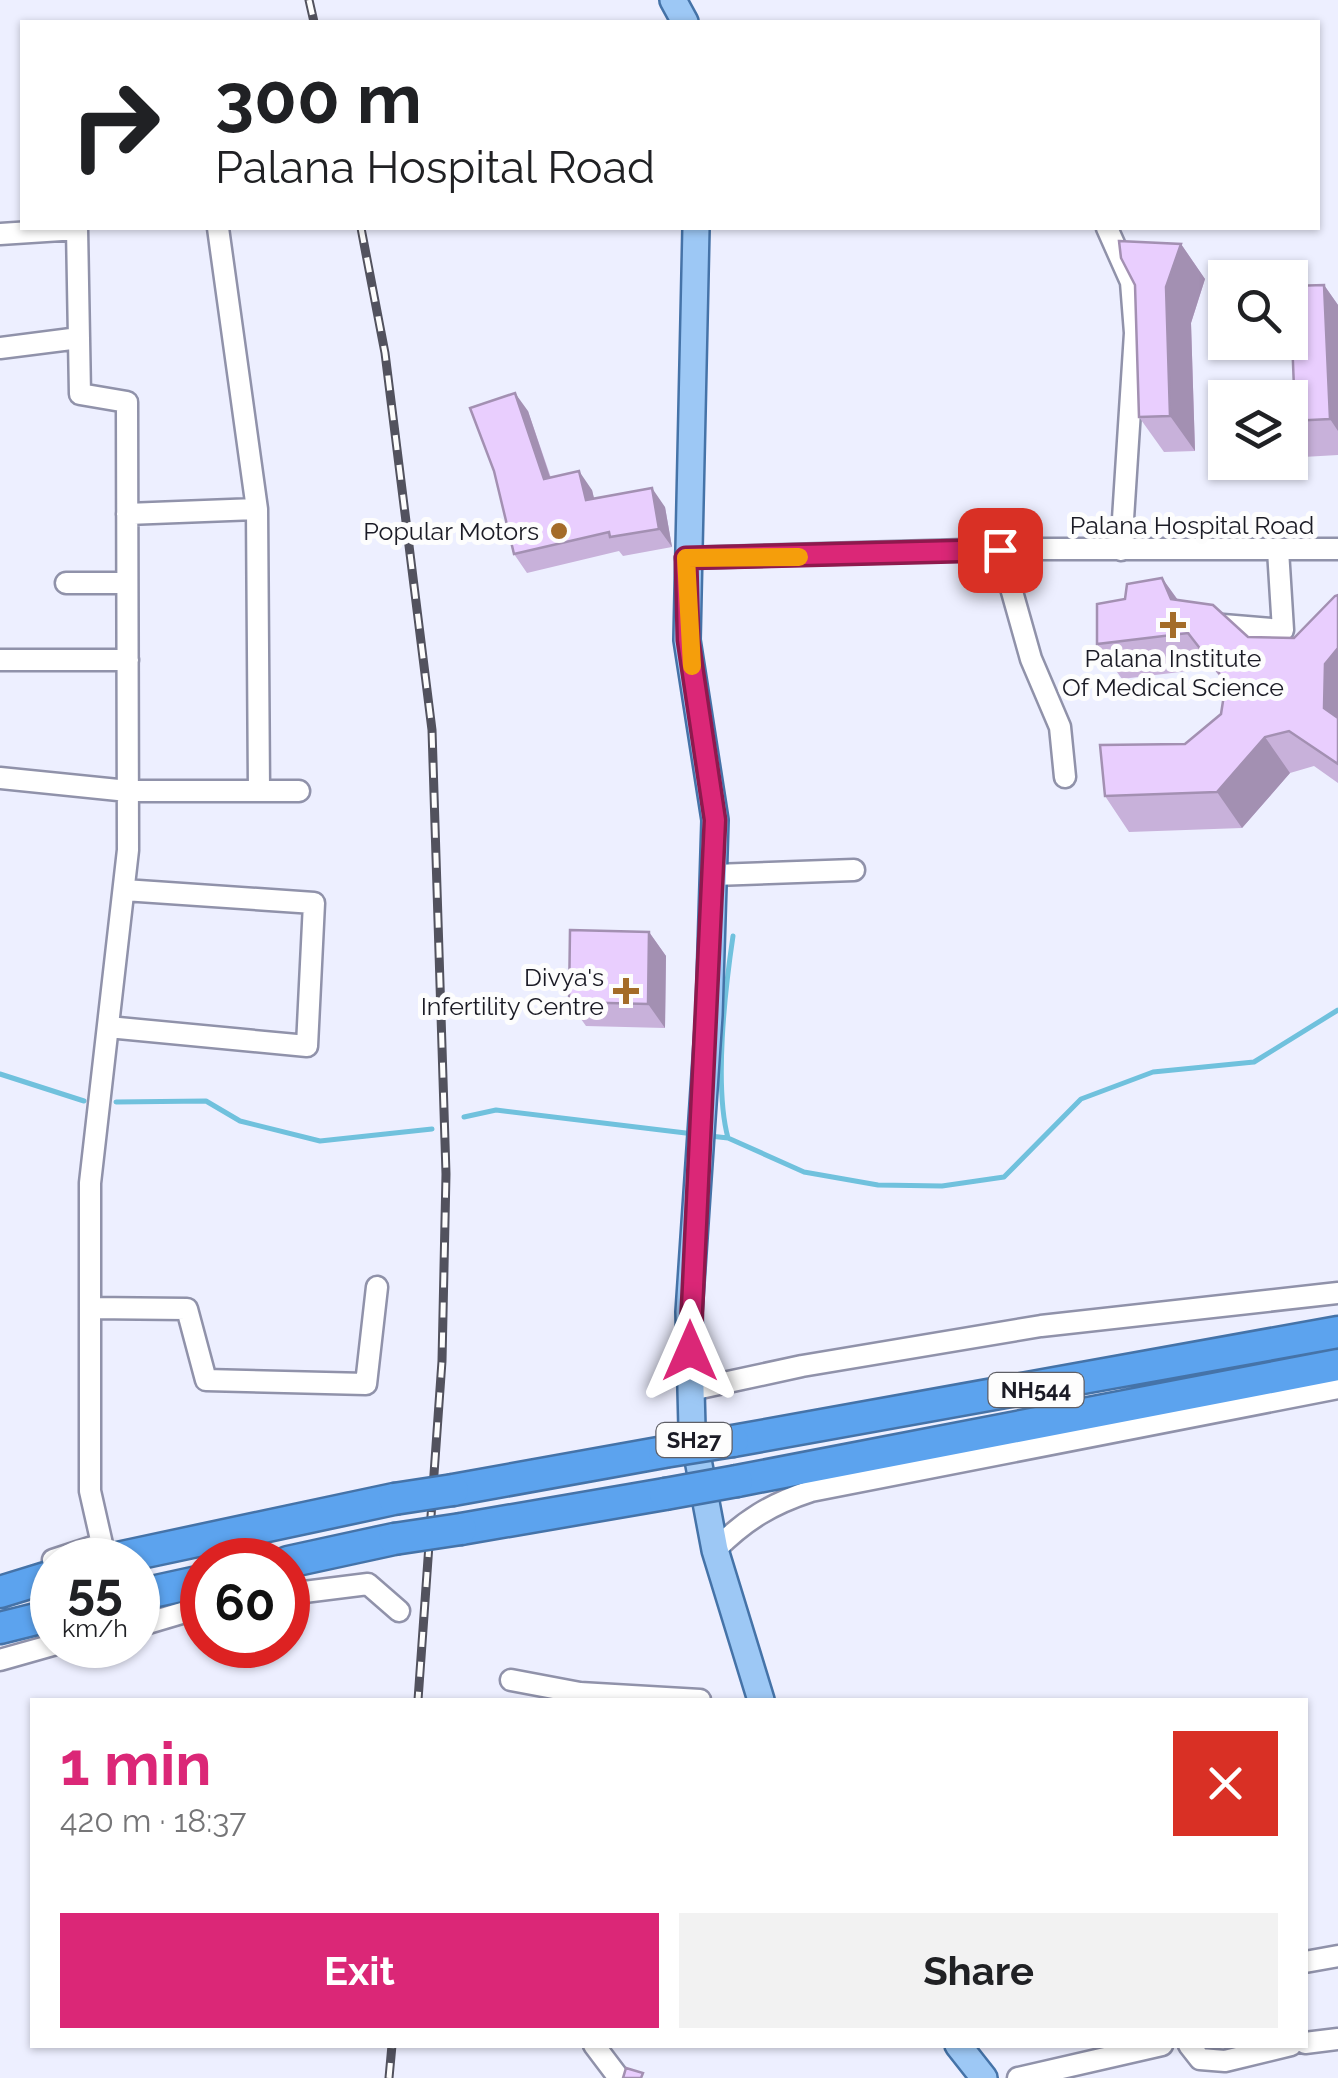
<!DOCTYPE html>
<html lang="en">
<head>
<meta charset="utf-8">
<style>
	:root { --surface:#fff; --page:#f2f2f2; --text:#202124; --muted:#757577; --accent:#db2777 }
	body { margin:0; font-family:Raleway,sans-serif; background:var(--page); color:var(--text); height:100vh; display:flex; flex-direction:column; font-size:38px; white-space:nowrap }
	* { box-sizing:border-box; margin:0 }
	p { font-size:32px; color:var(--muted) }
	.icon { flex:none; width:55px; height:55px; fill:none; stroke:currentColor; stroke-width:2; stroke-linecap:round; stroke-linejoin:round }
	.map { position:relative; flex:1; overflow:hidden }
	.panel { position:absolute; left:30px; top:1698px; width:1278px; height:350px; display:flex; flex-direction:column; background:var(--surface); border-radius:0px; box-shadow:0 2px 8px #0004 }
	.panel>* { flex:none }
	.hud { position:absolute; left:20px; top:20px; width:1300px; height:210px; border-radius:0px; box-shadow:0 2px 8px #0004; background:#fff; color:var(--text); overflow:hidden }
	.buttons { position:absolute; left:1208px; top:260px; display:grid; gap:20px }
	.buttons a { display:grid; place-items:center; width:100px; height:100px; border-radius:0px; background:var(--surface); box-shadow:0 2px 8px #0004; font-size:50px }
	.speed { position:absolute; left:30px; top:1538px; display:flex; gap:20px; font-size:50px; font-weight:700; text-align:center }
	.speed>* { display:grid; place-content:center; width:130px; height:130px; border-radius:50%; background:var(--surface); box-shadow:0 2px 8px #0004; line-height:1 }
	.speed small { font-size:25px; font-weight:400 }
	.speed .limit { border:15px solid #d22; background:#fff; color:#111 }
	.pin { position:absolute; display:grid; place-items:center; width:85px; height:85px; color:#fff; margin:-42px; border-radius:20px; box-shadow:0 5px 15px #0006 }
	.me { position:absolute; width:110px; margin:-55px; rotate:0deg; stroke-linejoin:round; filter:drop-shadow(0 0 8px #0008) }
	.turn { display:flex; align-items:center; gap:35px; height:210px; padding:0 30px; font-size:45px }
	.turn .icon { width:130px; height:130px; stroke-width:2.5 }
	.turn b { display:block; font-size:70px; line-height:85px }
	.round { display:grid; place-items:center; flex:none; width:105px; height:105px; border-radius:0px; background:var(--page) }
	.overview { display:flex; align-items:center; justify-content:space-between; height:170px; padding:0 30px }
	h1 { font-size:60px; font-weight:700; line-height:75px; color:var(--accent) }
	.primary-button { display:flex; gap:20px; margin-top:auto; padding:20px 30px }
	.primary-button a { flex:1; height:115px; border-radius:0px; background:var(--accent); color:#fff; font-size:40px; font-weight:700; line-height:115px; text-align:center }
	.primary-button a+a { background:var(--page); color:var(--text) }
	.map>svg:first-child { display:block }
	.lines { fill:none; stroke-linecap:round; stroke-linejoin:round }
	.stream { stroke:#70c1dd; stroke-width:5 }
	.minor-casing { stroke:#9092aa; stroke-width:25 }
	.major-casing { stroke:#4573a8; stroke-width:30 }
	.highway-casing { stroke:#4573a8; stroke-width:35 }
	.minor { stroke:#fff; stroke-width:20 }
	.major { stroke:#9dc8f5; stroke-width:25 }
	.highway { stroke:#5ca3ee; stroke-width:30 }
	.rail-casing { stroke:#52525e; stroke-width:9 }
	.rail { stroke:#fdfdfd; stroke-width:5; stroke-dasharray:15; stroke-linecap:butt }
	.highway-bridge-casing { stroke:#4573a8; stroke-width:35; stroke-linecap:butt }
	.highway-bridge { stroke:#5ca3ee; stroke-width:30 }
	.wall { fill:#c8b1da }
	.shaded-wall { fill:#a390b2 }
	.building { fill:#e9cefe; stroke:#a390b2; stroke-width:2.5 }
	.route-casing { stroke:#8e194d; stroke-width:25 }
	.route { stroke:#db2777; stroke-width:18 }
	.slow { stroke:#f59e0b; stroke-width:18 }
	.poi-dot { fill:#a46c29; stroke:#fdfdfd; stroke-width:4 }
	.labels { text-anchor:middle; stroke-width:10; stroke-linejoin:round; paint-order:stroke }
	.shield { fill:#fdfdfd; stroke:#5f5f66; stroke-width:2.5 }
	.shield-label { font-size:22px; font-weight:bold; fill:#1b1b25 }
	.street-label { font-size:25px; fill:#1b1b25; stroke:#fdfdfd }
	.poi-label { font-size:25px; fill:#1b1b25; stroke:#fdfdfd; text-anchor:end }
</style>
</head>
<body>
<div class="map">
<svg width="1338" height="2078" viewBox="0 0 1338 2078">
	<rect width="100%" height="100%" fill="#edefff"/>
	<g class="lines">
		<path class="stream" d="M0,1074L84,1101
			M116,1102L206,1101L240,1121L320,1141L432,1129
			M464,1117L496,1110L694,1134
			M710,1136L728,1138L804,1172L878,1185L942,1186L1004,1177L1081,1099L1153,1072L1254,1062L1338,1010
			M728,1138C714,1086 725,990 733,936"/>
		<defs>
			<path id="minor" d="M218,228L257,509L259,791
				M1107,228L1131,282L1135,333L1121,550
				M0,234L77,229
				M0,348L79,338
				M127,514L257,509
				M1000,549L1031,659L1060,727L1065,777
				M686,558L1000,549H1338
				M66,583H127
				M1211,624L1283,630L1278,550
				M0,660H128
				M0,778L128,791H299
				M714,875L854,870
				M108,1027L307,1046L314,903L124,890
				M90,1308L187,1309L206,1380L366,1384L377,1287
				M691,1390L802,1366L1041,1326L1338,1293
				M715,1550C745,1520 771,1504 811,1491L1338,1388
				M53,1560L102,1544L90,1491V1183L128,850L127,402L80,394L77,228
				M288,1594L368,1584L399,1611
				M138,1626L202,1607
				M0,1660L53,1645
				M511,1680L580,1693L700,1700
				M1305,1962L1338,1956
				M1305,2043L1338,2039
				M594,2045L619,2078
				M1189,2045L1200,2059L1225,2061L1291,2045
				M1018,2078L1162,2045"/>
			<path id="major" d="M673,0L685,22
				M696,228L687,640L715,820L709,1015L689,1312L692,1428L715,1550L761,1700
				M958,2045L984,2078"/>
			<path id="highway" d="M733,1441L1338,1332
				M737,1481L1338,1365
				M453,1490L664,1452
				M461,1529L665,1494
				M108,1560L394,1499
				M288,1562L394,1539
				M0,1592L52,1576
				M138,1595L202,1581
				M0,1628L52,1615"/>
		</defs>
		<use href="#minor" class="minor-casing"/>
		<use href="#major" class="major-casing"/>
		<use href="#highway" class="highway-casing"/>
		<use href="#minor" class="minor"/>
		<use href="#major" class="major"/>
		<use href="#highway" class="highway"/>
		<defs>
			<path id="rail" d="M309,0L314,22
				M361,228L385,353L432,730L446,1174L442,1361L418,1700
				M389,2078L392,2045"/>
		</defs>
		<use href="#rail" class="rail-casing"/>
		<use href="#rail" class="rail"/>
		<defs>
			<path id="highway-bridge" d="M664,1452L733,1441
				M665,1494L737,1481
				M394,1499L453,1490
				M394,1539L461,1529"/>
		</defs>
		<use href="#highway-bridge" class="highway-bridge-casing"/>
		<use href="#highway-bridge" class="highway-bridge"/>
	</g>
	<path class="wall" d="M1181,244L1205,279L1191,323L1195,451L1164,452L1139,417L1135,285Z
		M1324,285L1338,305V455L1303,457L1290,438V398Z
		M528,411L551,478L592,490L594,499L665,507L672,547L623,556L619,551L527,573L514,554Z
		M1162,578L1178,600L1248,637L1294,638L1338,595V783L1314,766L1290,773L1242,828L1129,832L1105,796L1185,744L1221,714L1226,685L1213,668L1122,679L1097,644L1125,599Z
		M649,932L666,956L665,1028L586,1026L569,1002Z"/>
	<path class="shaded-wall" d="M1181,244L1205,279L1191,323L1195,451L1170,416L1166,287Z
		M1324,285L1338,305V431L1330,419Z
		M515,393L528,411L557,498L544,479Z
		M579,471L592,490L599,518L586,500Z
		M652,488L665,507L672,547L659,529Z
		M1162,578L1187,613L1171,599Z
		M1338,648V728L1324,708L1325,664Z
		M1265,737L1290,773L1242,828L1217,792Z
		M649,932L666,956L665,1028L648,1004Z"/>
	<path class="building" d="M1119,241L1181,244L1166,287L1170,416L1139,417L1135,285L1121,258Z
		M1324,285L1330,419L1290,421V398H1278V389H1294L1290,286Z
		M515,393L544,479L579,471L586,500L652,488L659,529L610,537L609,532L514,554L494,471L470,408Z
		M1162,578L1171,599L1213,605L1248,637L1294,638L1335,596L1338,595V648L1325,664L1324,708L1338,718V764L1289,731L1265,737L1217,792L1105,796L1100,745L1185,744L1221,714L1226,682L1188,633L1097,644V604L1125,599L1127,584Z
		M570,930L649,932L648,1004L569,1002Z
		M626,2068L643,2073L641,2078H623Z"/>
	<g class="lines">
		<defs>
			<path id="route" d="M690,1351L715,820L688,640L686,558L1000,550"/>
		</defs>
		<use href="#route" class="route-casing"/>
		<use href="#route" class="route"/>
		<path class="slow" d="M692,666L686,558L799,557"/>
	</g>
	<g class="poi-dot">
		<circle cx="559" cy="531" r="10"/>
		<path d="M1168 610h10v10h10v10h-10v10h-10v-10h-10v-10h10z"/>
		<path d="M621 976h10v10h10v10h-10v10h-10v-10h-10v-10h10z"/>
	</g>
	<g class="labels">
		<g class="shield">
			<rect x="988.5" y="1373" width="95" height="34" rx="8"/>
			<rect x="656.5" y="1423" width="75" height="34" rx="8"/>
		</g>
		<g class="shield-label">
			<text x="1036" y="1398">NH544</text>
			<text x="694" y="1448">SH27</text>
		</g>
		<g class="street-label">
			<text x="1192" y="534">Palana Hospital Road</text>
		</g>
		<g class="poi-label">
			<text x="539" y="540">Popular Motors</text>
			<text x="1173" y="667" text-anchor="middle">Palana Institute<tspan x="1173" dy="29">Of Medical Science</tspan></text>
			<text x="604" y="986">Divya's<tspan x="604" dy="29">Infertility Centre</tspan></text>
		</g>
	</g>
</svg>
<div class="buttons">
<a><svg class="icon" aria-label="search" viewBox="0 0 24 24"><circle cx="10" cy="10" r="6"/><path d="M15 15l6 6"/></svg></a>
<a><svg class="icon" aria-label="layers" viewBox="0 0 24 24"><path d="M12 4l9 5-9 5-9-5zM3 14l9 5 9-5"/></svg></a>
</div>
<div class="speed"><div>55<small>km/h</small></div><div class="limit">60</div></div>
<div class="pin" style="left:1000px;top:550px;background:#d93025"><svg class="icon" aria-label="arrive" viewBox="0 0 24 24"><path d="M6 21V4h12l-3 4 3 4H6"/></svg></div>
<svg class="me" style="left:690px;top:1351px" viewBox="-20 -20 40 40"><path d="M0-17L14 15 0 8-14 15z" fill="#db2777" stroke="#fff" stroke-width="4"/></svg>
<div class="hud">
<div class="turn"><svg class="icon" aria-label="right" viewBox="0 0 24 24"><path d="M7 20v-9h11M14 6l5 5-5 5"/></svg><div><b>300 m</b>Palana Hospital Road</div></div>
</div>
<section class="panel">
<div class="overview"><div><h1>1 min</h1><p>420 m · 18:37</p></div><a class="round" style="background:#d93025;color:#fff"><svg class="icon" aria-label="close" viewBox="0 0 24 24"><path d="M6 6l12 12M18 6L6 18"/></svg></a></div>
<div class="primary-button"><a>Exit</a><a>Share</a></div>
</section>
</div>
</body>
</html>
